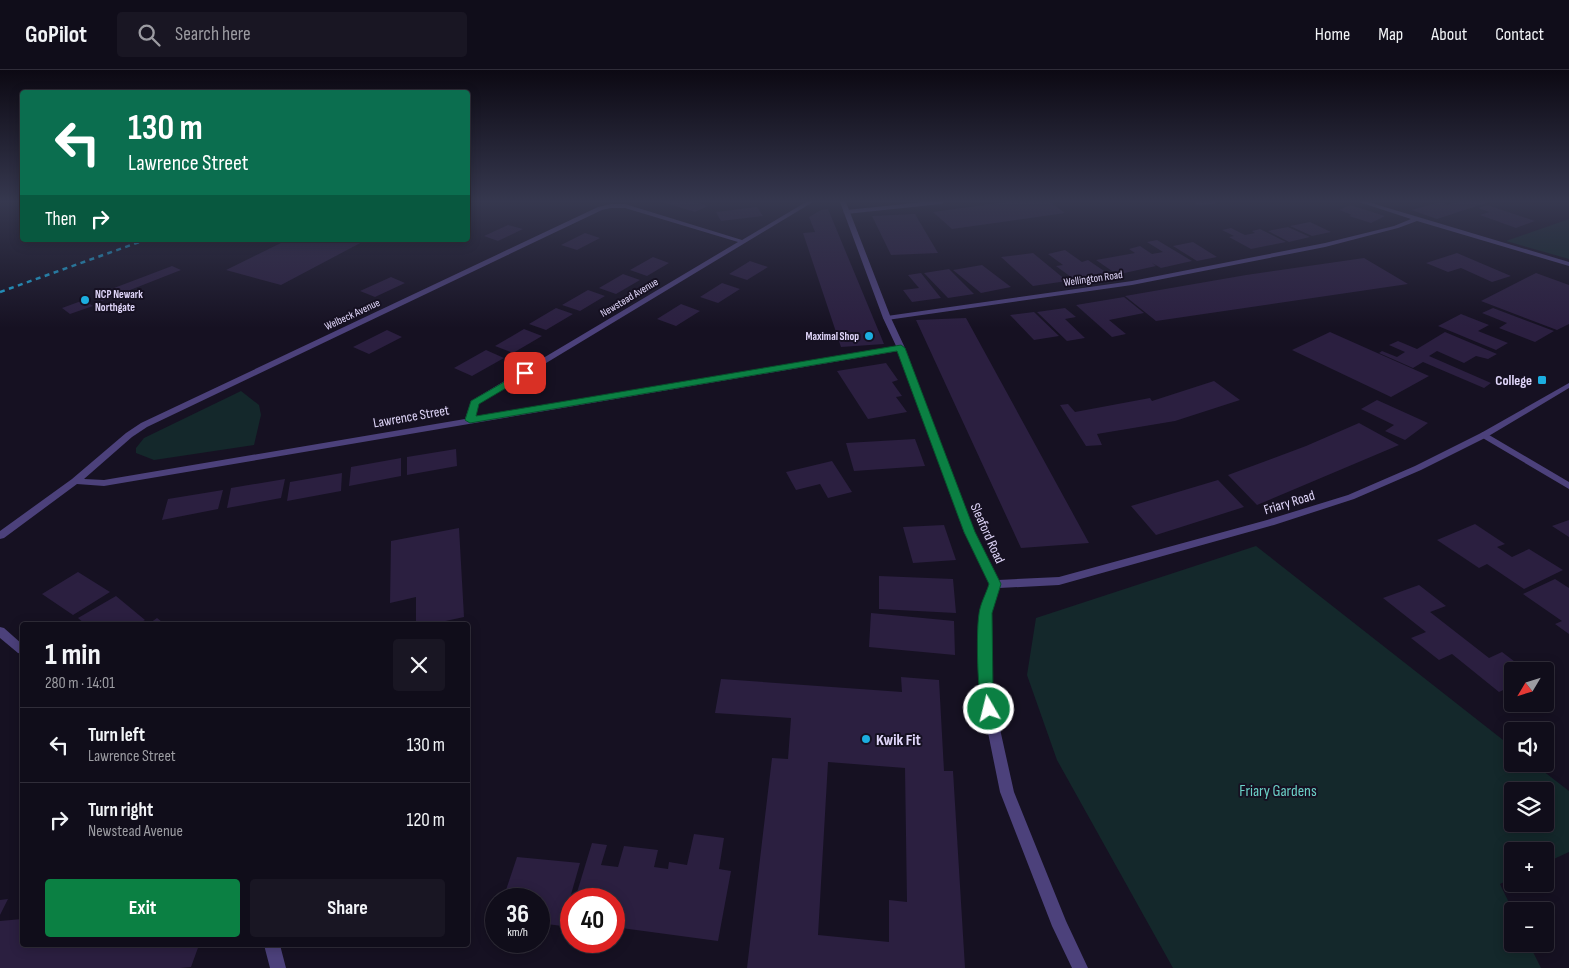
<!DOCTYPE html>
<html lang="en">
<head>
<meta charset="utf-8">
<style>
	:root { --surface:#100d1a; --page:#191623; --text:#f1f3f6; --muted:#9c9ca2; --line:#302d39; --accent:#0b8043 }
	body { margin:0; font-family:"Sofia Sans Condensed",sans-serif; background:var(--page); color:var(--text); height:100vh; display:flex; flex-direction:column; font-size:19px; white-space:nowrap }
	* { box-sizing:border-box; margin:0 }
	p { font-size:16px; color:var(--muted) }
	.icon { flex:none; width:28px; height:28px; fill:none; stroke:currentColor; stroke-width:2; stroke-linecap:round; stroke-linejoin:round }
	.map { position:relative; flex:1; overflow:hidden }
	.panel { position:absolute; left:20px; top:552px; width:450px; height:325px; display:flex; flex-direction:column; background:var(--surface); border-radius:5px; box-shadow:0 2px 12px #0003,0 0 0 1px var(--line) }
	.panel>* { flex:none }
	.banner { position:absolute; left:20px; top:20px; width:450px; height:152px; border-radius:5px; box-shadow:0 2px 12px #0003,0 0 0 1px var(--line); background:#0b6e4f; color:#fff; overflow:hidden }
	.needle { width:32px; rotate:232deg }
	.buttons { position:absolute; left:1504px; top:592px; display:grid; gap:10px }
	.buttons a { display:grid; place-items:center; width:50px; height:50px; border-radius:5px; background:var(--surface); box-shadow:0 2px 12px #0003,0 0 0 1px var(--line); font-size:25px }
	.speed { position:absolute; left:485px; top:818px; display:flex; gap:10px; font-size:25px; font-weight:700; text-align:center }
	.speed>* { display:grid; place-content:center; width:65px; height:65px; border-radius:50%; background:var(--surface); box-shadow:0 2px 12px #0003,0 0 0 1px var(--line); line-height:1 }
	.speed small { font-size:12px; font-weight:400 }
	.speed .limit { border:8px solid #d22; background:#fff; color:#111 }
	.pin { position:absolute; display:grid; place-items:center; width:42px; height:42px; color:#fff; margin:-21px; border-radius:10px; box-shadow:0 2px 8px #0006 }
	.me { position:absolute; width:55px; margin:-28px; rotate:352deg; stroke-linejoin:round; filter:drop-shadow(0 0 4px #0008) }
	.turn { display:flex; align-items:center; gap:18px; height:105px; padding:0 25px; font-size:22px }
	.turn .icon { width:65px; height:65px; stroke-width:2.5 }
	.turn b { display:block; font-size:35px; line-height:42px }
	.then { display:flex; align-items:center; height:48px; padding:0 25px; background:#0003; gap:10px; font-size:19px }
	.round { display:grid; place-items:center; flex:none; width:52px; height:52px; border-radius:5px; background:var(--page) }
	.head { display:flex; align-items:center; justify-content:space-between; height:85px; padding:0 25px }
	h1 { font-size:30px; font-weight:700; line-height:38px }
	.primary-button { display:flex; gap:10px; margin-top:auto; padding:10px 25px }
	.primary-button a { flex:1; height:58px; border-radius:5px; background:var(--accent); color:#fff; font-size:20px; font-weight:700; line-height:58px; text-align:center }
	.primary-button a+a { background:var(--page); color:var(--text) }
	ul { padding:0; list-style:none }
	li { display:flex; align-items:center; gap:15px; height:75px; padding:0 25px; border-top:1px solid var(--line) }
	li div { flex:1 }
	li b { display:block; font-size:19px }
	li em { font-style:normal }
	header { display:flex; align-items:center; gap:30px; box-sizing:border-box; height:70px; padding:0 25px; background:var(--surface); border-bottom:1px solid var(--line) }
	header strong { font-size:24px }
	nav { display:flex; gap:28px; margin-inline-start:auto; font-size:18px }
	.search { width:350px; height:45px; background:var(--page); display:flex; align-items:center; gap:12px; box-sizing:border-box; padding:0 18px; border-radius:5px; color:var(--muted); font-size:19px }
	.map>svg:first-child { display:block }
	.green { fill:#14282b; fill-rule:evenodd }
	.building { fill:#2b1f40; fill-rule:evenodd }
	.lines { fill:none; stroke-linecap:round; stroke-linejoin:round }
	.minor { fill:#4c417b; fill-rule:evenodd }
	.tertiary { fill:#4c417b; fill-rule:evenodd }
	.rail { stroke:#1caee0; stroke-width:2.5; stroke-dasharray:5 4.5; stroke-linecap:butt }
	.route { fill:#0b8043; stroke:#07532c }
	.poi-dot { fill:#1caee0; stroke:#161122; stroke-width:2 }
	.labels { text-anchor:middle; stroke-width:4; stroke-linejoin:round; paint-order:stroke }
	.far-street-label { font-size:11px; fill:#e0d6fa; stroke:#161122 }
	.far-poi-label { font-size:11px; font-weight:bold; fill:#e0d6fa; stroke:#161122; text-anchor:start }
	.poi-label { font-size:14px; font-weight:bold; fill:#e0d6fa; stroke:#161122; text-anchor:end }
	.street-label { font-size:14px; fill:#e0d6fa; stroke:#161122 }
	.near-poi-label { font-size:16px; font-weight:bold; fill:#e0d6fa; stroke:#161122; text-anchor:start }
	.near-park-label { font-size:16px; fill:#6bd1c7; stroke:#161122 }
</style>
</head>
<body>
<header>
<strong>GoPilot</strong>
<div class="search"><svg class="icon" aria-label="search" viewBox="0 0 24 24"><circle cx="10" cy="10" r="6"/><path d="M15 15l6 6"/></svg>Search here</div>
<nav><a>Home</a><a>Map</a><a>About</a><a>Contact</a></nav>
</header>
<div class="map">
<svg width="1569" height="898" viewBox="0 0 1569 898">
	<rect width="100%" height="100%" fill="#161122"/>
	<path class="green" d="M1569,149V189L1506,171Z
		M241,321L259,335L261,345L254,375L154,390L136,383V378L144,368Z
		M1256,476L1512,677V694H1534L1569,721V782L1545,793V781H1512V808L1500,814L1513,841L1512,874H1529L1541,898H1173L1057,690L1027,605L1036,548ZM1512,721H1545V754H1512Z"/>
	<path class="building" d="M663,132H695L708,136L695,142Z
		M1006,132H1050L1065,143L952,159L933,142Z
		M1192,132H1216V133L1200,136Z
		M1441,132L1447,135L1458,132H1489L1437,149L1411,140Z
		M1350,135L1385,146L1371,153L1349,146L1352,145L1339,140Z
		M1487,135L1535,151L1516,158L1480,145L1489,142L1478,138Z
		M757,137L763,146L721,151L716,142Z
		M828,139L884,274L841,277L803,163L815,162L809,147L821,140Z
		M915,144L938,183L891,185L872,146Z
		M1310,152L1331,162L1312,166L1290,156Z
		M508,155L523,159L498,171L484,166Z
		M1288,157L1310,167L1289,172L1268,161Z
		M1231,158L1245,165L1255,163L1252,161L1260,159L1286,172L1251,179L1229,167L1234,166L1222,160Z
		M585,163L600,168L577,180L561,175Z
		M287,170H366L281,215L226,200Z
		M1157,170L1192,191L1161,198L1152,193L1156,196L1120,204L1115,201H1112L1096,190L1135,183L1129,179L1140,176L1152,184L1163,182L1147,172Z
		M1193,172L1217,187L1197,191L1173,176Z
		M1065,180L1082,192L1088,190L1107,203L1075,210L1056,196L1063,195L1048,184Z
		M1033,183L1067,211L1033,216L1001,187Z
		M1457,183L1511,206L1492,212L1461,198L1448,202L1426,193Z
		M653,187L669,193L647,206L630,200Z
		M1364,188L1408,214L1156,251L1125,226L1246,205Z
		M750,191L768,197L747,210L729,204Z
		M982,195L1011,217L981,223L953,200Z
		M172,196L181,200L102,231L93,226Z
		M949,199L974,224L948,228L924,203Z
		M921,203L941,228L912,232L903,220L919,218L908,205Z
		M1536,203L1569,215V254L1557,260L1481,231Z
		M623,204L640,210L616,224L599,218Z
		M391,207L405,213L375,227L360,221Z
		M722,213L740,219L718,233L700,227Z
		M588,220L605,226L580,241L562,235Z
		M1124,227L1144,243L1109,250L1126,264L1112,267L1076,235Z
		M84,230L93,236L70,244L62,238Z
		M681,234L700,241L676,256L657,249Z
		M556,238L573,244L546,260L529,254Z
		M1065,238L1076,247L1065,249L1085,268L1067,271L1037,242Z
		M1493,238L1554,261L1535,272L1499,258L1507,253L1482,243Z
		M1034,242L1059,266L1034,270L1010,245Z
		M1461,244L1489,255L1478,261L1508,273L1496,280L1438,256Z
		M966,248L1089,473L1021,478L916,250Z
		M524,259L542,266L513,283L495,276Z
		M387,260L402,267L369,284L353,277Z
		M1330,262L1429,306L1391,327L1292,280Z
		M1445,262L1497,284L1488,289L1476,286L1464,293L1437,281L1429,286L1491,313L1484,318L1423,292L1413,298L1379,283L1382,281L1397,287L1405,282L1389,275L1398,271L1417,279Z
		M486,280L504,288L472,306L454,298Z
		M886,293L898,310L892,312L902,326L896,327L907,342L868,349L837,301Z
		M1214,311L1240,330L1175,351L1097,364L1102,375L1086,376L1060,335L1068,334L1075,342L1150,328L1152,331Z
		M1377,330L1428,353L1405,370L1385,361L1394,355L1361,339Z
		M1359,353L1399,375L1257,435L1228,405L1306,376Z
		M915,369L925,396L854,401L846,373Z
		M456,379L457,396L407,405V387Z
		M401,388V406L349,416L351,397Z
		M832,391L852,422L828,428L820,414L796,420L786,402Z
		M342,403L341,421L287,431L290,412Z
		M285,409L281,428L227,438L231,418Z
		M1218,410L1244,437L1156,465L1131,436Z
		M223,420L218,439L162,450L168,429Z
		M1569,450V467L1552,456Z
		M1475,454L1505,474L1497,477L1512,487L1529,479L1563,500L1524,519L1487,494L1479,498L1437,470Z
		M944,455L956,490L913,493L903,457Z
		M459,458L464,547L427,555H416V527L390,533L391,471Z
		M78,502L110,522L73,545L42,524Z
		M879,506L953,509L956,543L879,539Z
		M1555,509L1569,518V564L1555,554L1562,551L1523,524Z
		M1419,515L1446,536L1430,542L1489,588L1502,582L1527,601H1512V616L1499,622L1452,584L1439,590L1411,568L1426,562L1383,528Z
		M116,526L145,550L137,555H86L78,548Z
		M871,543L954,551L955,585L869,577Z
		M157,548L166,555H147Z
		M901,607L939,610L944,701H953L965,898H747L772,688L788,689L791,648L715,643L721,609L902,622ZM828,692L905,698L907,832L889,830V872L818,865Z
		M694,764L724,768L719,799L731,801L718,871L614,857V829H575L592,773L607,775L601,795L618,797L624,776L658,780L654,797L668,799L669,792L687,795Z
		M517,787L580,793L562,856L539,853V829H503Z
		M8,829L0,845V830Z
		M22,849V875H199L191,897L180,898H0V851Z"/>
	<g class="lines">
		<path class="minor" d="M806,132H813L478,334L474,348L901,276H904V280L104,416L77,414L4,468L0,469V461L72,409L126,363L141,353L598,137L611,134H625L742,170ZM611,138H625L738,172L471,331L465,349L104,410L84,409L132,367L147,357L602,140Z
			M924,132H944L941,134L846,144L843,142L846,140Z
			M1359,132H1368L1569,192V196L1417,151L1398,158L1325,177L1132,215L887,250L883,248L887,246L1132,211L1325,173L1394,156L1411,149Z
			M1484,362L1569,412V419L1481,367L1480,365L1481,363Z
			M0,557L4,558L22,574V584L18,583L0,568Z
			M264,875H280L286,898H270Z"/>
		<path class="tertiary" d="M840,132H846L891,248L905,278L974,462L998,510L1059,507L1267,450L1348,425L1415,396L1481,363L1569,313V318L1487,367L1421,400L1354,429L1274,455L1059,515L999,518L991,543L992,623L1014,722L1066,851L1088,898H1072L1052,856L1000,722L980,623L979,543L990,514L964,462L897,278L883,248Z"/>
		<path class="rail" d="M0,222L145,170"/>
	</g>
	<linearGradient id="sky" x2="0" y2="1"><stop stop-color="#0c0913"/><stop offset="0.51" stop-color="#36384f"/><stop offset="1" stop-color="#36384f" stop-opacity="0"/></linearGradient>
	<rect width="1569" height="258" fill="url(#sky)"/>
	<path class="route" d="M901,275L905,278L975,462L1001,514L992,543L993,622L996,639L994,643L989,645L984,643C977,628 976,562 979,544C980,534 986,524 989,514L964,462L897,281L470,353L465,350L471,331L525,300L529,303L528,305L479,334L476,346Z"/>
	<g class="poi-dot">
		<circle cx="85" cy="230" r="5"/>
		<circle cx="869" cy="266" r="5"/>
		<rect x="1537" y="305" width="10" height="10" rx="2.5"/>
		<circle cx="866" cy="669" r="5"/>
	</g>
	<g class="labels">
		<g class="far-street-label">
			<text transform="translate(1093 208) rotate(-8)" y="4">Wellington Road</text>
			<text transform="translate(629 227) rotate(-31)" y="4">Newstead Avenue</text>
			<text transform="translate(352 244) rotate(-25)" y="4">Welbeck Avenue</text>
		</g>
		<g class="far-poi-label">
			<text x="95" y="228">NCP Newark<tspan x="95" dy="13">Northgate</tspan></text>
			<text x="859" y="270" text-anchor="end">Maximal Shop</text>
		</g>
		<g class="poi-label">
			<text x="1532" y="315">College</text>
		</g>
		<g class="street-label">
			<text transform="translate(411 346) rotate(-10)" y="5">Lawrence Street</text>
			<text transform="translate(1289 432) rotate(-17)" y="5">Friary Road</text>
			<text transform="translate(988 463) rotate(66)" y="5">Sleaford Road</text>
		</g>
		<g class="near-poi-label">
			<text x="876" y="675">Kwik Fit</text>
		</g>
		<g class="near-park-label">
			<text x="1278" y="726">Friary Gardens</text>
		</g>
	</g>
</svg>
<div class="buttons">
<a><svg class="needle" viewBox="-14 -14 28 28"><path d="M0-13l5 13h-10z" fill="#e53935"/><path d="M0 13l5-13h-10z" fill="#9c9ca2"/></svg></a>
<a><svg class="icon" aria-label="sound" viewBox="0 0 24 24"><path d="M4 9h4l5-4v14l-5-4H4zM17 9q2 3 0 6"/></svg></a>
<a><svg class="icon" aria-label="layers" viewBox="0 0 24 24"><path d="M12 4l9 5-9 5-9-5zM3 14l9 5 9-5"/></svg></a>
<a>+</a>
<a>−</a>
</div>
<div class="speed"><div>36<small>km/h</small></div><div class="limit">40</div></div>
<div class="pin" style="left:525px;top:303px;background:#d93025"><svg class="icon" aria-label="arrive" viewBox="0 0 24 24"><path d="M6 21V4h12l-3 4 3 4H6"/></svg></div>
<svg class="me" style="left:989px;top:639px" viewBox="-20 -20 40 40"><circle r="17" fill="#0b8043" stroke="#fff" stroke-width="3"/><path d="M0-11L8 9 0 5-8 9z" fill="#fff"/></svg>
<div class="banner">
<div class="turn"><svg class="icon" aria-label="left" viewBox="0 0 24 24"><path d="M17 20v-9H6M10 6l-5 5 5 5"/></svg><div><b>130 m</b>Lawrence Street</div></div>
<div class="then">Then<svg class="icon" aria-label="right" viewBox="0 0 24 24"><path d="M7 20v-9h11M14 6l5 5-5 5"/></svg></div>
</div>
<section class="panel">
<div class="head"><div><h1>1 min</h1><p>280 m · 14:01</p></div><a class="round"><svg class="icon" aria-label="close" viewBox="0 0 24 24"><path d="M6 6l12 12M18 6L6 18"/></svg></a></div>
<ul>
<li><svg class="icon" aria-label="left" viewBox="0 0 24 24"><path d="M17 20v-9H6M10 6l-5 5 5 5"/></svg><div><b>Turn left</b><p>Lawrence Street</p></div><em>130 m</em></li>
<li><svg class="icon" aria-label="right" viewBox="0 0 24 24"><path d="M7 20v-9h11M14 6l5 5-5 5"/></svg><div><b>Turn right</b><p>Newstead Avenue</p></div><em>120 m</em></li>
</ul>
<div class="primary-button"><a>Exit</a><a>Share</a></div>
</section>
</div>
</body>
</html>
